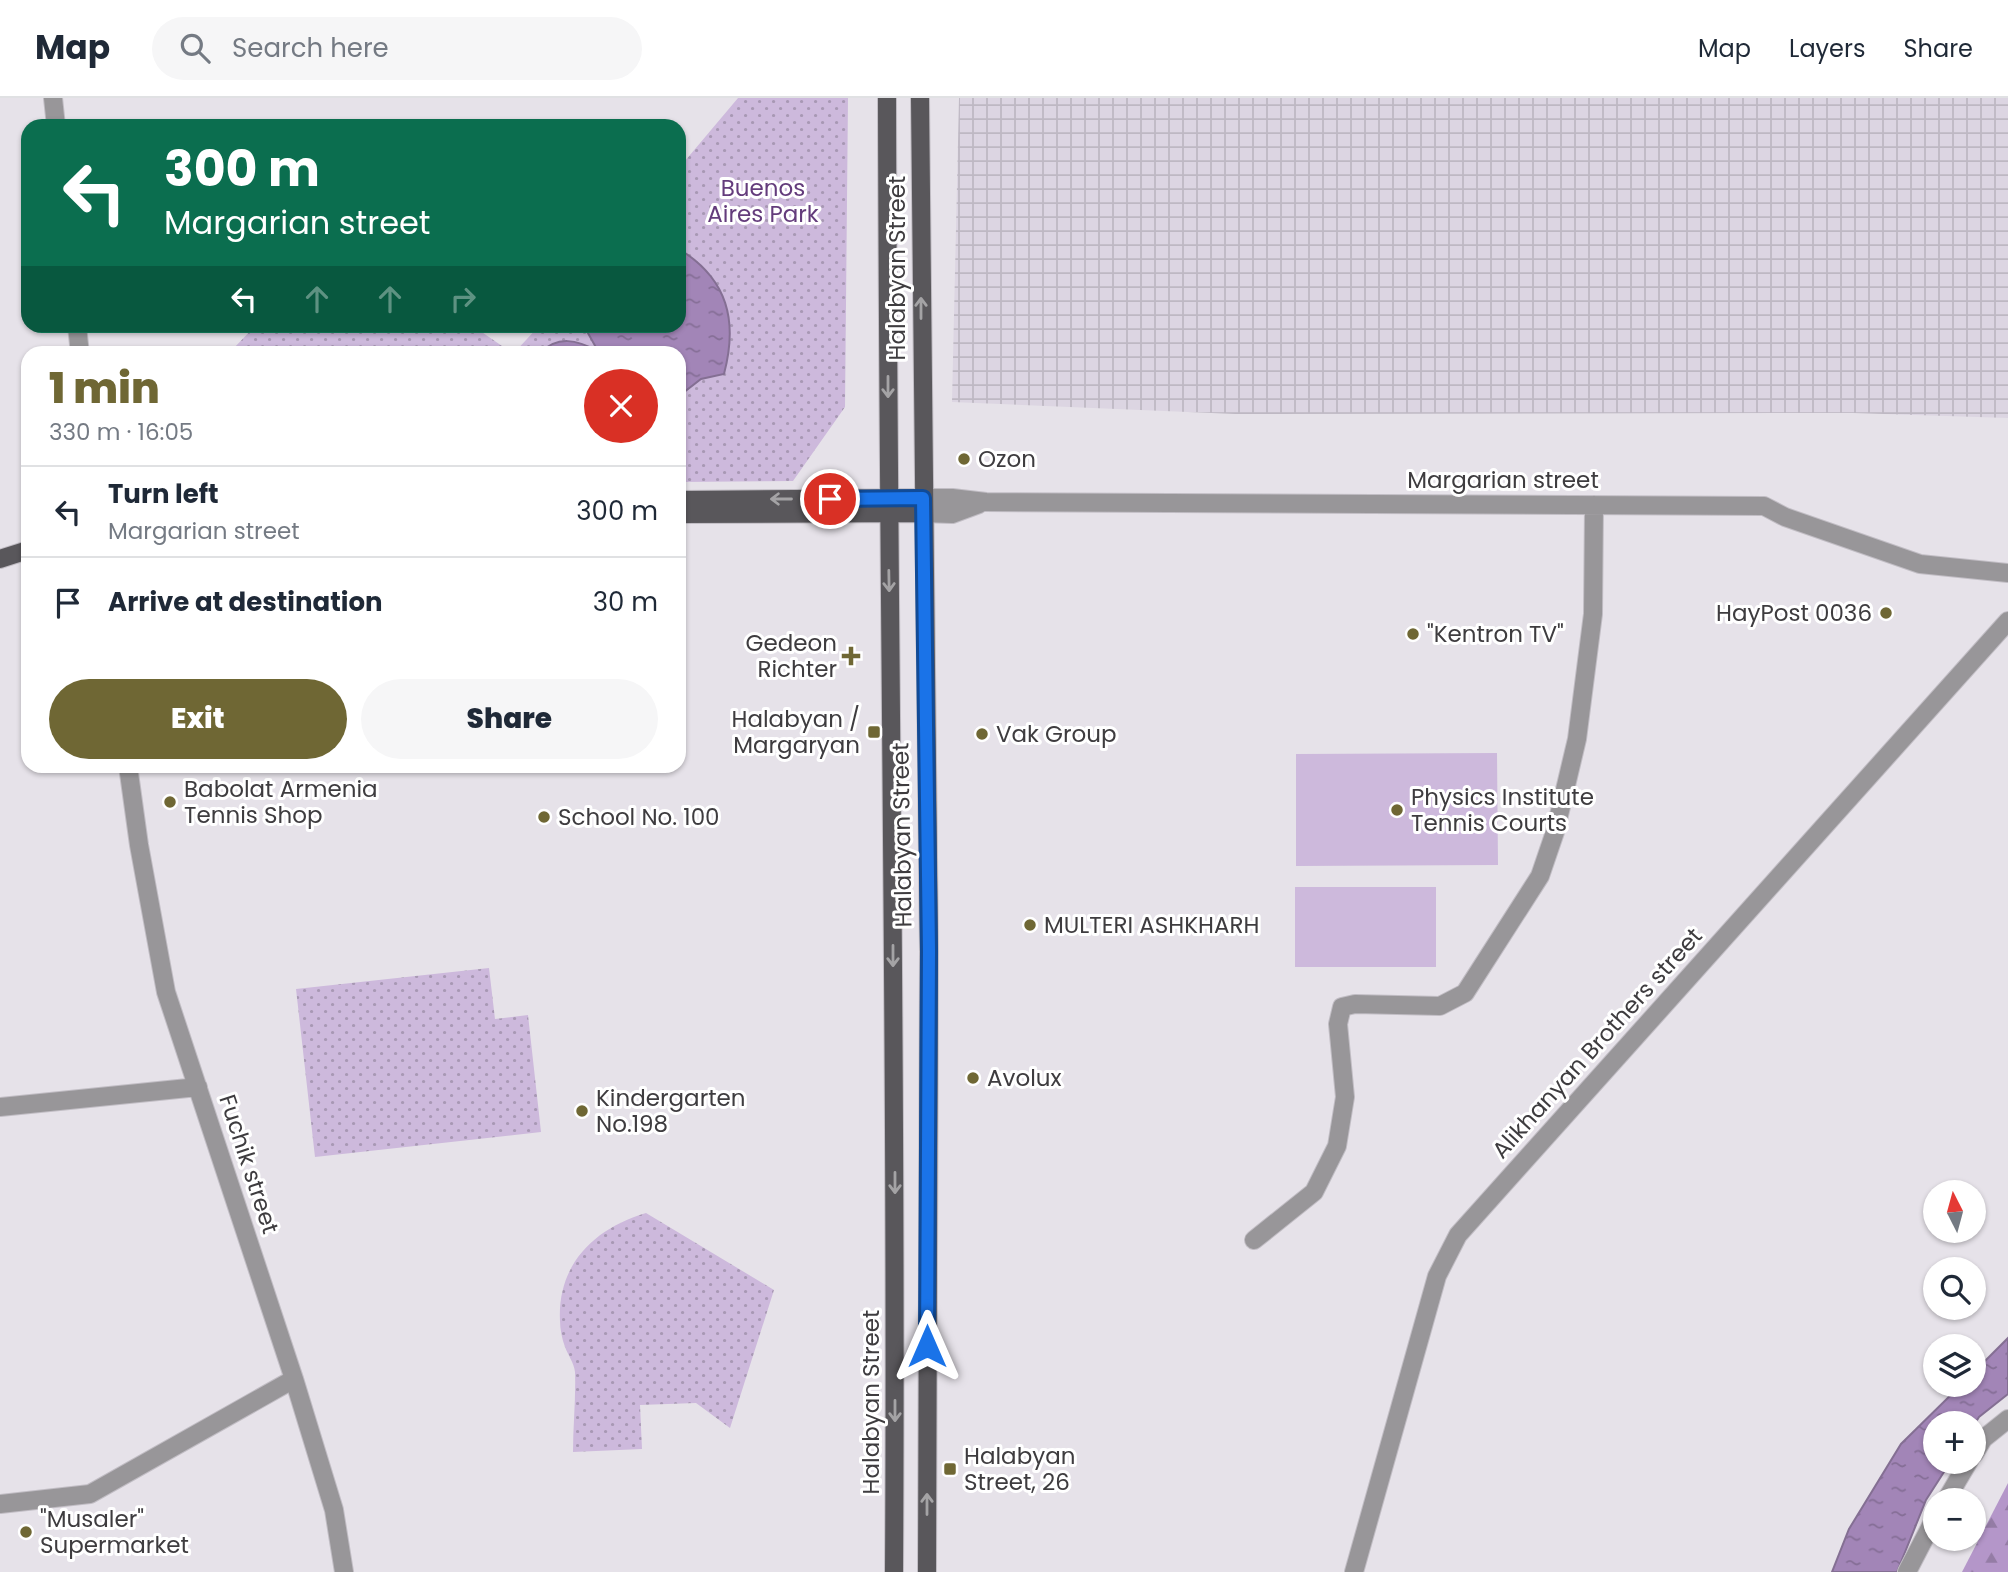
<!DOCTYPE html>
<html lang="en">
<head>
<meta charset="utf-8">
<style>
	:root { --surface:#fff; --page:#f6f6f7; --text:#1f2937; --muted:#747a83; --line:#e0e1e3; --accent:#6f6734 }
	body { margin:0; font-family:Poppins,sans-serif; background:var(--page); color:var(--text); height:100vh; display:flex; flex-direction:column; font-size:26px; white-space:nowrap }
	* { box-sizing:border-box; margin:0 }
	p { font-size:23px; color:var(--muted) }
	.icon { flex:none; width:38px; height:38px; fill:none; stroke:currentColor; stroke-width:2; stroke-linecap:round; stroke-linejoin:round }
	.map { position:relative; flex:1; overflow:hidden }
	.sheet { position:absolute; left:21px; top:248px; width:665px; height:427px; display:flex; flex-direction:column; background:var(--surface); border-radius:21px; box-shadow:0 2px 5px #0004 }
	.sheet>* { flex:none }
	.hud { position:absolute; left:21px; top:21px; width:665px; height:214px; border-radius:21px; box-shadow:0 2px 5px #0004; background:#0b6e4f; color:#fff; overflow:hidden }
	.needle { width:46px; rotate:354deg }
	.tools { position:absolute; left:1923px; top:1082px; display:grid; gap:14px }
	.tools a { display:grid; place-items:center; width:63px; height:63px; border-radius:50%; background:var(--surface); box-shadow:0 2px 5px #0004; font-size:35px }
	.pin { position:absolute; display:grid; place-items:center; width:60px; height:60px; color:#fff; margin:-30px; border:4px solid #fff; border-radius:50%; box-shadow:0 2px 7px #0007 }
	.me { position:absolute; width:77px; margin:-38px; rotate:0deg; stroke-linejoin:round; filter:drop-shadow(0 0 5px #0008) }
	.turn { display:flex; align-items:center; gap:24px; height:147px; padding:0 28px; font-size:32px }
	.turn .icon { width:91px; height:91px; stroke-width:2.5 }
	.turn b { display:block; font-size:49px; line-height:60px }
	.lanes { display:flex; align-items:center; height:66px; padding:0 28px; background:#0003; justify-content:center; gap:35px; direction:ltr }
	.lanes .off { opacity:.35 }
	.round { display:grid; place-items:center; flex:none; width:74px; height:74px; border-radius:37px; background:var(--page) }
	.headline { display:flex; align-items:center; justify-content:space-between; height:119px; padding:0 28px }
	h1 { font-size:42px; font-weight:800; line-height:52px; color:var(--accent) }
	.primary-button { display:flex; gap:14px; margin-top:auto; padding:14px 28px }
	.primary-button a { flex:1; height:80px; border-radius:42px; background:var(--accent); color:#fff; font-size:28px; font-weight:800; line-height:80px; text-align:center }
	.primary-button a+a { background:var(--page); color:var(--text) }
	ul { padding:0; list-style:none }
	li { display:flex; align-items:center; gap:21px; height:91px; padding:0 28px; border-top:2px solid var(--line) }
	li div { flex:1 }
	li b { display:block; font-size:26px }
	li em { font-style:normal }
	header { display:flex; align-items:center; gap:42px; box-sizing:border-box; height:98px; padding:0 35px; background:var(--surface); border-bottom:2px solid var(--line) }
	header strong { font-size:33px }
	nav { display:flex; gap:38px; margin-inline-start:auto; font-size:24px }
	.search { width:490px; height:63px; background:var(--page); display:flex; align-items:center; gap:18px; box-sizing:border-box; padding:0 24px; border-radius:38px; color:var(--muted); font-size:26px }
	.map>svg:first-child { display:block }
	.industrial { fill:url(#industrial-grid) }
	.grass { fill:#cdb9dc }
	.forest { fill:url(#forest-firs) }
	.park { fill:url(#park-dots) }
	.water { fill:url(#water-ripples); stroke:#846f93; stroke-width:2 }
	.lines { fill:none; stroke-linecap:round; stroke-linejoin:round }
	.minor-casing { stroke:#c1bdc4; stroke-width:20 }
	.major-casing { stroke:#c1bdc4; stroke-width:20 }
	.minor { stroke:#989699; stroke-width:18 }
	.major { stroke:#59575b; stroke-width:18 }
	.oneway { stroke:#a4a3a5 }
	.route-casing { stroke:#114b97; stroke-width:18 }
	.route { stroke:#1a73e8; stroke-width:12 }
	.poi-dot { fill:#6f6734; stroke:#fff; stroke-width:2.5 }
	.labels { text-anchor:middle; stroke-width:6; stroke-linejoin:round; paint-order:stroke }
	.park-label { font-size:23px; fill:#643c7c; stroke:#fff }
	.street-label { font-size:23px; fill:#3e3c3f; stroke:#fff }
	.poi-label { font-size:23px; fill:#3e3c3f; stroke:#fff; text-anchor:start }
</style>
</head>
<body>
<header>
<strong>Map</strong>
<div class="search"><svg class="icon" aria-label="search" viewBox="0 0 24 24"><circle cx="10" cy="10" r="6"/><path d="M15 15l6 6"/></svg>Search here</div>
<nav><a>Map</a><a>Layers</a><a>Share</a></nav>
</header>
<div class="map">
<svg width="2008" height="1474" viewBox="0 0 2008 1474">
	<defs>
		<pattern id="industrial-grid" width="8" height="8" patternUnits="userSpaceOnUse" patternTransform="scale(1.75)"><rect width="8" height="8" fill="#dcd5e2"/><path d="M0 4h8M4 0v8" fill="none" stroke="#beb8c3"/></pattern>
		<pattern id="forest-firs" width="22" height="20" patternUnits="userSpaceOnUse" patternTransform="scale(1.75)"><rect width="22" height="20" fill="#b496c9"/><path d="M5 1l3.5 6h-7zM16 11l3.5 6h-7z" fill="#947ca5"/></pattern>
		<pattern id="park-dots" width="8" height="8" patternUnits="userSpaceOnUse" patternTransform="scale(1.75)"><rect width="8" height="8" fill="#cdb9dc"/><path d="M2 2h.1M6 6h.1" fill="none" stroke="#a898b4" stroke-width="1.8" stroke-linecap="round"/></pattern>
		<pattern id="water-ripples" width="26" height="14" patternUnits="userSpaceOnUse" patternTransform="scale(1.75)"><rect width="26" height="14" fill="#a285b7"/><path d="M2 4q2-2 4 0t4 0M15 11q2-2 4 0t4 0" fill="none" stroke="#856e96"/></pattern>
	</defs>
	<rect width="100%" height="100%" fill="#e6e2e9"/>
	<path class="industrial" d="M959,0H2008V320L1853,315L1235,316L952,304Z"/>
	<path class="grass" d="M1497,655L1498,767L1296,768V656Z
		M1295,789H1436V869H1295Z"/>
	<path class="forest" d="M2008,1385V1474H1962Z"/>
	<path class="park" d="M738,0H848L845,309L793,383L679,384V256H513L539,228H679V70Z
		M255,228H473L512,255H233L232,252Z
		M489,870L495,921L528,917L541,1034L315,1059L296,891Z
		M646,1115L774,1192L730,1330L696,1305L640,1307L642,1351L573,1354C573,1328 576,1300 575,1274C574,1265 568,1257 565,1249C562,1241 560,1231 560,1223C557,1166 595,1130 646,1115Z"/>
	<path class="water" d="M679,151C728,181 738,223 724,276L701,281L679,298V256L540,255C558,237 577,242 598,253L584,228H679Z
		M2008,1240V1296L1979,1319L1974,1327V1325H1936V1363H1951L1926,1402L1897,1474H1832L1849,1431L1901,1346L1962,1286H1974V1274Z"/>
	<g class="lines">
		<defs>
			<path id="minor" d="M53,0L56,28
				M77,228L80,256
				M923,400H952L986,404L1764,408L1785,419L1920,466L2008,475
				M923,415L952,416L979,406
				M128,668L139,747L166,894L294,1281L334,1412L344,1474
				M0,1009L198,989
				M1254,1142L1314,1094L1337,1048L1345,999L1338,926L1342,909L1355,906L1440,908L1465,895L1540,778L1555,734L1577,641L1593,516L1594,407
				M1974,1356L1983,1341L2008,1321
				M1946,1402L1969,1363
				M0,1406L90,1396L294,1281
				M1354,1474L1437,1178L1458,1137L2008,523
				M1907,1474L1936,1418"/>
			<path id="major" d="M887,0C888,491 897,983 894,1474
				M920,0L929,853L927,1474
				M679,402L923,400
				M679,416L923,415
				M0,461L28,452"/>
		</defs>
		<use href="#minor" class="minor-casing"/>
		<use href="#major" class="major-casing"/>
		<use href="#minor" class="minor"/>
		<use href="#major" class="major"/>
	</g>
	<defs><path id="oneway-shaft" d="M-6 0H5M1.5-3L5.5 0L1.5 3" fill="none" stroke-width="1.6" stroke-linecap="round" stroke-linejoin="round" transform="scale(1.75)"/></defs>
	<g class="oneway">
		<use href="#oneway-shaft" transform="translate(921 210) rotate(-90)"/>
		<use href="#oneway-shaft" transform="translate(888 289) rotate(90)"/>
		<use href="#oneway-shaft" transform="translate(781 401) rotate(180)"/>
		<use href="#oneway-shaft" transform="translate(889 483) rotate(89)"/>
		<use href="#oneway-shaft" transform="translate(893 858) rotate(90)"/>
		<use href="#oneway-shaft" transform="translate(895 1085) rotate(90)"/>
		<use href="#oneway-shaft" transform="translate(895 1313) rotate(90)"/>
		<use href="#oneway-shaft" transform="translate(927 1406) rotate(-90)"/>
	</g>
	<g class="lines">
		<defs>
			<path id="route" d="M830,401L923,400L929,853L927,1248"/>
		</defs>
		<use href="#route" class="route-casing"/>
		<use href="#route" class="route"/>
	</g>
	<g class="poi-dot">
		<circle cx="964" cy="361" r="7"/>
		<circle cx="1886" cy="515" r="7"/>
		<circle cx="1413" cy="536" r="7"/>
		<path d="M847.5 547.5h7v7h7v7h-7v7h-7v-7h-7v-7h7z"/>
		<rect x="867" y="627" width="14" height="14" rx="3.5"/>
		<circle cx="982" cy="636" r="7"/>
		<circle cx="170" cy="704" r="7"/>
		<circle cx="1397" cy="712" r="7"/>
		<circle cx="544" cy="719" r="7"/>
		<circle cx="1030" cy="827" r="7"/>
		<circle cx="973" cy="980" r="7"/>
		<circle cx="582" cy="1013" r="7"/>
		<rect x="943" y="1364" width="14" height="14" rx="3.5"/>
		<circle cx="26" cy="1434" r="7"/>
	</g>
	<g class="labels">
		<g class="park-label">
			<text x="763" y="98">Buenos<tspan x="763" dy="26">Aires Park</tspan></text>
		</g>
		<g class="street-label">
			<text transform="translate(897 170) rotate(-90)" y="8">Halabyan Street</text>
			<text x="1503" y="390">Margarian street</text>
			<text transform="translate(902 737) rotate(-91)" y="8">Halabyan Street</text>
			<text transform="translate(1597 945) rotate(-48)" y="8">Alikhanyan Brothers street</text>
			<text transform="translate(249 1066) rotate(72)" y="8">Fuchik street</text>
			<text transform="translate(871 1304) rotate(-90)" y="8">Halabyan Street</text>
		</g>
		<g class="poi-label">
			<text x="978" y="369">Ozon</text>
			<text x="1872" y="523" text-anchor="end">HayPost 0036</text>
			<text x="1427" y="544">"Kentron TV"</text>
			<text x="837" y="553" text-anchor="end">Gedeon<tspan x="837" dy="26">Richter</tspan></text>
			<text x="860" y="629" text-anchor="end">Halabyan /<tspan x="860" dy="26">Margaryan</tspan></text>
			<text x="996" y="644">Vak Group</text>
			<text x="184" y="699">Babolat Armenia<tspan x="184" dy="26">Tennis Shop</tspan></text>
			<text x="1411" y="707">Physics Institute<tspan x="1411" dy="26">Tennis Courts</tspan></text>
			<text x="558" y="727">School No. 100</text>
			<text x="1044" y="835">MULTERI ASHKHARH</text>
			<text x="987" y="988">Avolux</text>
			<text x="596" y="1008">Kindergarten<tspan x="596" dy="26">No.198</tspan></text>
			<text x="964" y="1366">Halabyan<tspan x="964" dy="26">Street, 26</tspan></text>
			<text x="40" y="1429">"Musaler"<tspan x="40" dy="26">Supermarket</tspan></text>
		</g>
	</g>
</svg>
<div class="tools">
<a><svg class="needle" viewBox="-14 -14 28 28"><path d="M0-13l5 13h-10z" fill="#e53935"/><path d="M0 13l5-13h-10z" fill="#747a83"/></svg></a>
<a><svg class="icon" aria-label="search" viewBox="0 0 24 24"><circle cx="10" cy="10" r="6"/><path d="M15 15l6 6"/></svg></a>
<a><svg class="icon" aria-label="layers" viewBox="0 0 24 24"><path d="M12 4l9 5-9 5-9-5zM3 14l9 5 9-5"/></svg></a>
<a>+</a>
<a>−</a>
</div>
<div class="pin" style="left:830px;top:401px;background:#d93025"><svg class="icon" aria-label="arrive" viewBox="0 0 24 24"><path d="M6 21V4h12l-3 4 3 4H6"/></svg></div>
<svg class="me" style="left:927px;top:1248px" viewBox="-20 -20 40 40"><path d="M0-17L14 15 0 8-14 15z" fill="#1a73e8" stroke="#fff" stroke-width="4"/></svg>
<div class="hud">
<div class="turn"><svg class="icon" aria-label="left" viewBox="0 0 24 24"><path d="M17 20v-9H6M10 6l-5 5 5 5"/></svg><div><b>300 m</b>Margarian street</div></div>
<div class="lanes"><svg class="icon" aria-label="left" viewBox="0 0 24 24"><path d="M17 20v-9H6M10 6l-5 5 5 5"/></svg><svg class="icon off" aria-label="ahead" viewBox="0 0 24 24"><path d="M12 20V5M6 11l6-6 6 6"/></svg><svg class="icon off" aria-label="ahead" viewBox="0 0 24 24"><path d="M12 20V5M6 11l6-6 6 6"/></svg><svg class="icon off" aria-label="right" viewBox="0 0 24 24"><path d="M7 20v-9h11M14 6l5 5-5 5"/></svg></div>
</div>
<section class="sheet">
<div class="headline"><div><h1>1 min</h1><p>330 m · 16:05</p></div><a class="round" style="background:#d93025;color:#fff"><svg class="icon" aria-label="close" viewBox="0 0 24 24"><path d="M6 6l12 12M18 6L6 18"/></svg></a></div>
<ul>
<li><svg class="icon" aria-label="left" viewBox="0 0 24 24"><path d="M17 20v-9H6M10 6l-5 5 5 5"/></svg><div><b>Turn left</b><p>Margarian street</p></div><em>300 m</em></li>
<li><svg class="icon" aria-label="arrive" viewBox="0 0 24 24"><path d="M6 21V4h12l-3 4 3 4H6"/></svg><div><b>Arrive at destination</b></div><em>30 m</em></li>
</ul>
<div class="primary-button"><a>Exit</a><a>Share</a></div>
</section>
</div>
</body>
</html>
